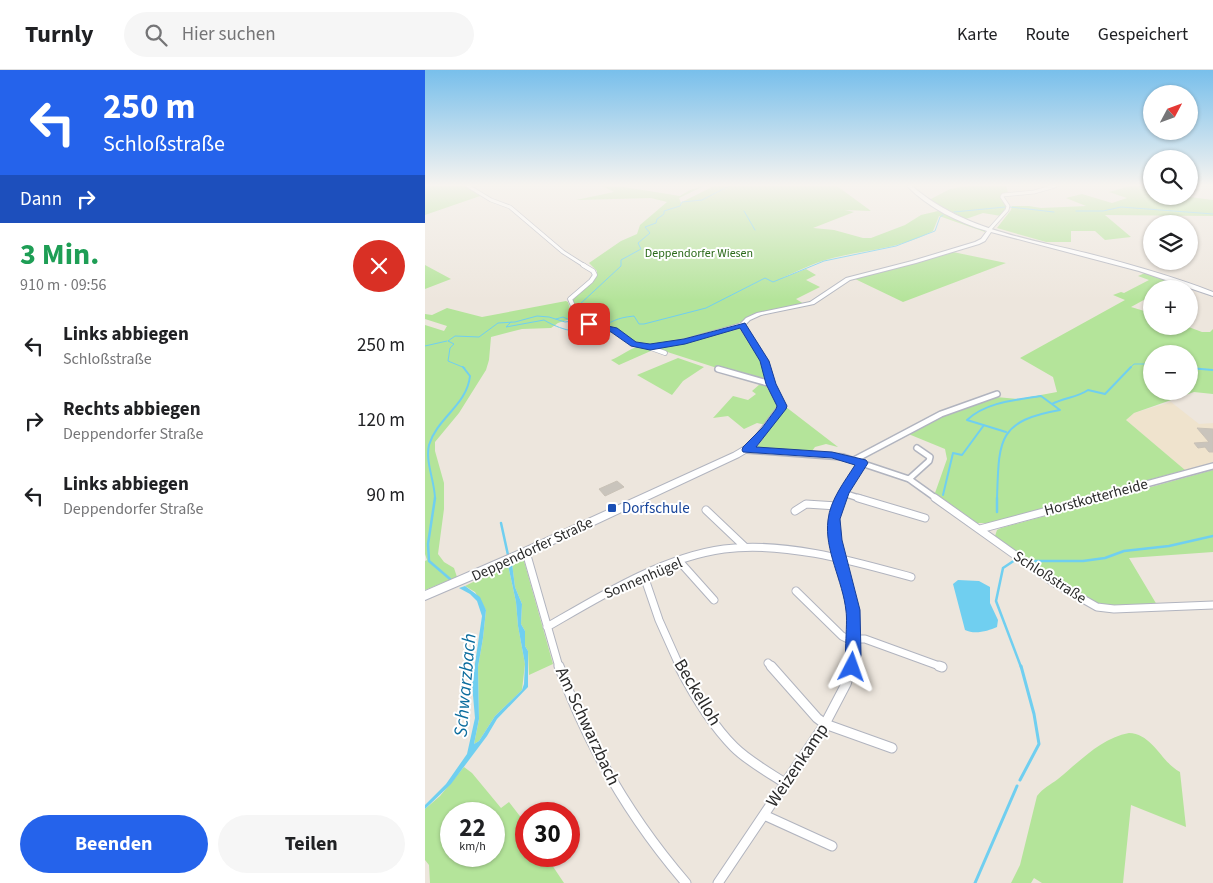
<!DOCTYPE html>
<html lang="de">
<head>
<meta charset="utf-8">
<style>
	:root { --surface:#fff; --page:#f6f6f6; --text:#202124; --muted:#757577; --line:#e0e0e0; --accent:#2563eb }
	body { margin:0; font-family:"Source Sans 3",sans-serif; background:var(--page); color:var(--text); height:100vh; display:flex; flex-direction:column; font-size:19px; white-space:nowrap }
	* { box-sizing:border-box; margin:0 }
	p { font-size:16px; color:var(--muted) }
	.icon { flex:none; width:28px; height:28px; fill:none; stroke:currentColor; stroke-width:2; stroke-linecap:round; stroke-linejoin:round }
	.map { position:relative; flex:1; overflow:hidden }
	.side { display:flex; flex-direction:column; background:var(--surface); width:425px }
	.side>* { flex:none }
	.guide { background:#2563eb; color:#fff; overflow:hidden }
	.needle { width:32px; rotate:49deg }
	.fabs { position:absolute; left:718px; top:15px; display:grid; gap:10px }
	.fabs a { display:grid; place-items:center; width:55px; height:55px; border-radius:50%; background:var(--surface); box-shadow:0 1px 4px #0004; font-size:25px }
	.speed { position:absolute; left:15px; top:732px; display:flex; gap:10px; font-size:25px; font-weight:700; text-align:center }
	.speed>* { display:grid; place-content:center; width:65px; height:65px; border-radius:50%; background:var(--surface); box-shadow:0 1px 4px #0004; line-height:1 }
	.speed small { font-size:12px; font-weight:400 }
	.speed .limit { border:8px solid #d22; background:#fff; color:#111 }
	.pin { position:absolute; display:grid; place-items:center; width:42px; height:42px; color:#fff; margin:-21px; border-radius:10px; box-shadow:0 2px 8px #0006 }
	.me { position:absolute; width:55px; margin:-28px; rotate:4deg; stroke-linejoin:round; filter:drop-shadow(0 0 4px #0008) }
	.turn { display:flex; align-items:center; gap:18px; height:105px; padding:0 20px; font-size:22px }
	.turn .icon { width:65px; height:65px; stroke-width:2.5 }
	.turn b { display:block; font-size:35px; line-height:42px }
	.then { display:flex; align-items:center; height:48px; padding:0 20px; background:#0003; gap:10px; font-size:19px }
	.round { display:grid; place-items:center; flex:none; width:52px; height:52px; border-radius:26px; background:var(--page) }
	.overview { display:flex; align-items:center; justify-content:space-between; height:85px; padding:0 20px }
	h1 { font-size:30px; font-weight:700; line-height:38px; color:#1e9e55 }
	.button { display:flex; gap:10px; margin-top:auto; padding:10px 20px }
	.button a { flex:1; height:58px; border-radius:30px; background:var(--accent); color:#fff; font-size:20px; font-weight:700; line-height:58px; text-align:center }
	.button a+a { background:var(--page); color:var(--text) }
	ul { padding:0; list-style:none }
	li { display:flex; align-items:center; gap:15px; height:75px; padding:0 20px }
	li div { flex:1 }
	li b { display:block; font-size:19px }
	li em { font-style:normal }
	header { display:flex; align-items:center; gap:30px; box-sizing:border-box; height:70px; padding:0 25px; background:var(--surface); border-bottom:1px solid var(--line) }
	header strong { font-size:24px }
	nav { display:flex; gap:28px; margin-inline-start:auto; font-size:18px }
	.search { width:350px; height:45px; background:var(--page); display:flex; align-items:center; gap:12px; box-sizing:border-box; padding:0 18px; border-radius:28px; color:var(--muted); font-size:19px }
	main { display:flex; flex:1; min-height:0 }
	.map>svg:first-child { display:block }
	.education { fill:#efe3cd }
	.green { fill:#b4e49a; fill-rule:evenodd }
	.water { fill:#70cff0 }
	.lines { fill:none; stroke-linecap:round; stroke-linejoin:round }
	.stream-far3 { stroke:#70cff0; stroke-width:1 }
	.stream-far2 { stroke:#70cff0; stroke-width:2 }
	.stream-far1 { stroke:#70cff0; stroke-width:2.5 }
	.stream { stroke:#70cff0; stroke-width:3 }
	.building { fill:#c9c4bc; stroke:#c9c2b7 }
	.street-far4-casing { stroke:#b1b4bf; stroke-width:4.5 }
	.street-far3-casing { stroke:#b1b4bf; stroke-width:5.5 }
	.street-far2-casing { stroke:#b1b4bf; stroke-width:8 }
	.street-far1-casing { stroke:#b1b4bf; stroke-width:9 }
	.street-casing { stroke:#b1b4bf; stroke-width:11 }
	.secondary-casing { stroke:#b1b4bf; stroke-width:2 }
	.street-far4 { stroke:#fff; stroke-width:3 }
	.street-far3 { stroke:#fff; stroke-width:4 }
	.street-far2 { stroke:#fff; stroke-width:5 }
	.street-far1 { stroke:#fff; stroke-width:7 }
	.street { stroke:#fff; stroke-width:9 }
	.secondary { fill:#fff; fill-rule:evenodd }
	.route { fill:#2563eb; stroke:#184099 }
	.transit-dot { fill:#1a4fb4; stroke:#fff; stroke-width:2 }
	.labels { text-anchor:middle; stroke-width:4; stroke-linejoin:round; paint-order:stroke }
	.far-park-label { font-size:12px; fill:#2b6a1a; stroke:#fff }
	.street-label { font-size:15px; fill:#2b2b2b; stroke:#fff }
	.transit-label { font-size:15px; fill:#164399; stroke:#fff; text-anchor:start }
	.near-street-label { font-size:18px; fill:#2b2b2b; stroke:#fff }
	.near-water-label { font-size:19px; font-style:italic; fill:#0c6d9e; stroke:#fff }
</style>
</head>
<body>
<header>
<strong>Turnly</strong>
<div class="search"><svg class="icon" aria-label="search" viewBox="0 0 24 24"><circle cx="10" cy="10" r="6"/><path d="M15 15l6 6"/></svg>Hier suchen</div>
<nav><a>Karte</a><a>Route</a><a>Gespeichert</a></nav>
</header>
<main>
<section class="side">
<div class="guide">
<div class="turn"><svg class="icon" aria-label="left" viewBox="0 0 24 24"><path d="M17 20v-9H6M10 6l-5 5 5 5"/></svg><div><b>250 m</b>Schloßstraße</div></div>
<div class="then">Dann<svg class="icon" aria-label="right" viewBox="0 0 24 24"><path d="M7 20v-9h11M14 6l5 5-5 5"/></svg></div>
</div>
<div class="overview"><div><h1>3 Min.</h1><p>910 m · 09:56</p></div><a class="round" style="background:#d93025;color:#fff"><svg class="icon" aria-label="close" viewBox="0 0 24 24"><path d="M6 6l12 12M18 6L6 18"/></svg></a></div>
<ul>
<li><svg class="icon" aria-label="left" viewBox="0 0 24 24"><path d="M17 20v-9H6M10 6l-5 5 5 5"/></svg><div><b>Links abbiegen</b><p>Schloßstraße</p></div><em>250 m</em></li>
<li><svg class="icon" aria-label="right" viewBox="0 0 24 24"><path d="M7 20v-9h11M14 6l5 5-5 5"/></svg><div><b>Rechts abbiegen</b><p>Deppendorfer Straße</p></div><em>120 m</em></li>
<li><svg class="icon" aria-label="left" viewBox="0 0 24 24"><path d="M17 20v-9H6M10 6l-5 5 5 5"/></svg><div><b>Links abbiegen</b><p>Deppendorfer Straße</p></div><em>90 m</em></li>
</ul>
<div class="button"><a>Beenden</a><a>Teilen</a></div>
</section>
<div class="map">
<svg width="788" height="813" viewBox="0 0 788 813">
	<rect width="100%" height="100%" fill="#ede6dd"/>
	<path class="education" d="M746,332L774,354L788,353V393L760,400L701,350L709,343Z"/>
	<path class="green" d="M0,116H40L55,126L0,145Z
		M177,116L199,117L255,126L265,120L279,116L254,128L257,135V132L289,116H412L446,141L420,140L429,142L388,158L409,160L438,168H446L480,155L496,145L513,141L560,160V162L514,146L508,161C472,180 442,179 404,189C388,193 373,201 357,208L381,199L391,205L381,210L395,217L371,229L379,234L327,245L312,254L259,270L225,276L211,273L193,260L167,253L169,250L156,249L155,247L157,245L152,243L147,231L172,205V201L164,193L196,171L212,164L215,155L242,132L226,128L151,130L189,122Z
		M541,116H581L583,122L575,125L581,137L576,146L558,143L541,149L504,130L525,119Z
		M705,116H726V126H757L788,130V146L680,145L706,167L680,170L670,161H646V172H621L572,158L586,140L587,136H604L616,138L661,136L641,128L657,124L687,133L702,128L684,122Z
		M528,182L581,193L478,232L428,208Z
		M0,195L26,209L0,219Z
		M720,203L754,215L746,219H726V226L706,237L726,243V256H761L777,262H785L788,259V324L769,322L709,343L701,350L760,400L564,453H552L510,423L522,389L520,379L481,363L524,343L558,330L571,327L594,329L632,322L628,307L595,288L700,230L688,225L696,222L699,223L724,210L713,206ZM726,284H764V321H726Z
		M141,231L143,232L148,248L133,253L126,258L97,259L66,267L64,290L61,300L34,343L10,372V381L19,413V439L13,484L19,492L29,498L32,507L0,520V491L2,490L0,484V255L19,261L22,256L0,249V244L7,245L22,238L57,247Z
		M309,257L315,258L337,290L343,312L292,298L230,278L260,272Z
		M212,277L228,280L194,295L186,290C196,286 202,280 212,277Z
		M253,288L279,297L258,311L247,325L212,305Z
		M335,314L341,316L354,336L341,355L332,353L319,359L303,346L288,348L308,326L323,330L331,324L327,321Z
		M361,337L413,377L401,374L390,377L387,381L334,379L331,377Z
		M788,400V482L704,488L732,535L688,537L667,532L631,511L570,466L572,460L576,458Z
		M93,490L99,491L128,594L104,605L103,581L100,576V561L96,554L97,534L90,517L87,493Z
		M83,495L91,532L93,556L100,594L97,620L70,646L54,671L49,674L54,649L53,597L58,568L61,540L50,522L40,516Z
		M704,663C728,664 736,692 755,702L761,757L706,735L698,813H617L609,808L606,813H586L595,795L612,726C618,718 625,715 633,709C654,692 676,668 704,663Z
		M39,697L47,703L76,738L84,732L101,754V786H121L139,813H5L4,795L0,790V739L15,726ZM26,744H69V786H26Z"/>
	<path class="water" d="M87,493L90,517L97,534L96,554L100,561V576L103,581V617L72,649L62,666L26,714L0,739V735L21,714L42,684L50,648L47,614L57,546L52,531L45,524L34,518L40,516L55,527L61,540L58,568L53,597L54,649L49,674L54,671L70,646L97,620L99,614L100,594L93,556L91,532L83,495Z
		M533,510L554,511L565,517V533L573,550L572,557C563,561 550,565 540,560L528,514Z"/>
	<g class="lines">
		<path class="stream-far3" d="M585,137L629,142
			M319,141L330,160
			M651,141H678L696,137L788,144
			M529,142L580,137
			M161,247L179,248L163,257L161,261
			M155,248L161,247L153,239L154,235L196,196V190L216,179L213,173L225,163L220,157L231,153L232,149L239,144V141L255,136L257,132L277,130L304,116
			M131,249L138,247L147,251
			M86,252L81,257L119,250C134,259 155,266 172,258C189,252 189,248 209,246L214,254H219L281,238L340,208L348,212L399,191L471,176L510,161L515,147L518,145
			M0,276L22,271
			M40,298L23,291L25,278L29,274L23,271L30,266L54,267L73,253L90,252L112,246L124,247L140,252L148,251
			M705,298L709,294H726"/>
		<path class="stream-far2" d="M764,298L788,300
			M627,334C639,328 653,327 663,320L680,324L706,297
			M518,425L528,383L537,385L559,355
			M10,429C10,412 0,392 4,375C12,348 42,335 45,306L38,297
			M572,429C574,370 572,351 635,340L616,326C591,330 561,332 542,350L581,362"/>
		<path class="stream-far1" d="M10,428L3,474L4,491L25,509
			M572,442V428
			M76,453L83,485
			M604,491H658L680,488L699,481L744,476L788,466
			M594,492L590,490L578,498L571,531L596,597"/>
		<path class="stream" d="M595,710L614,674L609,644L596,596
			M550,813L592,716"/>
	</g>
	<path class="building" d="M772,358L788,359V382H784L780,377L773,378L769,373L784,372Z
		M192,411L199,417L180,426L174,419Z"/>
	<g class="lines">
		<defs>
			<path id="street-far4" d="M43,116L66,130L85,137L138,182L160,196
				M565,159L582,140L583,136L577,127L578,125L609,122L630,116"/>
			<path id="street-far3" d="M158,195L168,201L170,205L166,211L145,229L154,250L189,260L209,274L225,277L260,271L317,255
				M226,278L240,283"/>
			<path id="street-far2" d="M293,299L346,314
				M322,380L418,387L484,409L512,429
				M429,390L516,344L572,324
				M484,409L504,391L505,387L492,378
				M418,423L437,429
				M416,429L437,393
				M666,429L788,396"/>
			<path id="street-far1" d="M416,428L409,449L410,470L428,540L429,568L427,597
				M433,428L500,448
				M510,428L628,512L672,537L689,539L788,535
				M281,440L320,477
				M370,441L381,434L412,436
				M555,459L671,428
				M101,482L134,597
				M255,492L289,530
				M219,506L234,550L255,597
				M371,521L417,566L423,569H440L517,597
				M122,557C174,527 238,487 299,479C359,471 428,491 486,507
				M343,593L347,597"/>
			<path id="street" d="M134,596C163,676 205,748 261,813
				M254,596C269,625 286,654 309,677C323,691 343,702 360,713
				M346,596L392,648L400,654L467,678
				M514,596L517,597
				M339,745L407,776
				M293,813L400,654L421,614L427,596"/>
			<path id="secondary" d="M482,116H487C537,159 599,168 661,183C704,194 747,206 788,222V226L714,201L566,162L560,171L554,174L491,193L425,210L389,234L336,245L325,250L320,255L343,291L350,314L361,336L331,377L314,387L105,485L0,530V521L97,479L308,383L325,373L353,336L342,314L337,291L315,258L314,255L321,248L332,243L385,232L421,208L487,191L550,172L556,169L562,161C532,152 504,138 482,116Z"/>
		</defs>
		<use href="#street-far4" class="street-far4-casing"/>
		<use href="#street-far3" class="street-far3-casing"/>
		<use href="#street-far2" class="street-far2-casing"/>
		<use href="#street-far1" class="street-far1-casing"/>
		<use href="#street" class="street-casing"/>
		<use href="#secondary" class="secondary-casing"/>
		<use href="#street-far4" class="street-far4"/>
		<use href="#street-far3" class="street-far3"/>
		<use href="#street-far2" class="street-far2"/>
		<use href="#street-far1" class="street-far1"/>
		<use href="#street" class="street"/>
		<use href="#secondary" class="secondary"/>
	</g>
	<linearGradient id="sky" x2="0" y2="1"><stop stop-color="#78bfeb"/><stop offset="0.5" stop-color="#f7f4f0"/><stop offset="1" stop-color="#f7f4f0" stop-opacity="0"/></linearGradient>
	<rect width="788" height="230" fill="url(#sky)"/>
	<path class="route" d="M164,252L192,258L211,272L225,274L259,269L320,253L344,291L351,314L362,336L361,339L331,377L407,382L441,390L443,393L424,423L415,449L417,470L435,540L436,585L432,602L427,604L422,602C418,594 423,554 421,541C418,511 399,480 403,450C405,430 420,411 430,395L407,388L318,382L317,380L318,377L337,358L351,339L352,336L341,314L335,291L315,258L260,274L225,280L206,276L186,262L161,256V253Z"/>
	<rect class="transit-dot" x="182" y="433" width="10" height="10" rx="2.5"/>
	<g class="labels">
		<g class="far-park-label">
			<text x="274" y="187">Deppendorfer Wiesen</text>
		</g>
		<g class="street-label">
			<text transform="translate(671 427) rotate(-15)" y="5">Horstkotterheide</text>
			<text transform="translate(107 479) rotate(-25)" y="5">Deppendorfer Straße</text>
			<text transform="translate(625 507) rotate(33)" y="5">Schloßstraße</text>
			<text transform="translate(218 508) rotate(-23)" y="5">Sonnenhügel</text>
		</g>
		<g class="transit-label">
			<text x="197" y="443">Dorfschule</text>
		</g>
		<g class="near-street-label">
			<text transform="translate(273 622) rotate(59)" y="6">Beckelloh</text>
			<text transform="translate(163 656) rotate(65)" y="6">Am Schwarzbach</text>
			<text transform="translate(372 695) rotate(-56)" y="6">Weizenkamp</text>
		</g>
		<g class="near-water-label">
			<text transform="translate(39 615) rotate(-85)" y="7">Schwarzbach</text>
		</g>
	</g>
</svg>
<div class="fabs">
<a><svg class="needle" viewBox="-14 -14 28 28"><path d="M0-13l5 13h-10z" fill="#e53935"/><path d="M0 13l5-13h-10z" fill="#757577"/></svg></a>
<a><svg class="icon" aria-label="search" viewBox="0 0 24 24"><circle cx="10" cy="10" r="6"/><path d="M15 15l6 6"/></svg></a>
<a><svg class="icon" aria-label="layers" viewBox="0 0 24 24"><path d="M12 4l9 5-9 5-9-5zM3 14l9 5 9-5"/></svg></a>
<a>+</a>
<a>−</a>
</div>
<div class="speed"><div>22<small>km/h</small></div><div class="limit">30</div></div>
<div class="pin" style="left:164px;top:254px;background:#d93025"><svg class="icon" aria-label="arrive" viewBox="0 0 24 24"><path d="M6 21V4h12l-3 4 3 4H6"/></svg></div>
<svg class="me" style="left:427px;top:597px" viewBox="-20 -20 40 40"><path d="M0-17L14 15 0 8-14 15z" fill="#2563eb" stroke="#fff" stroke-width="4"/></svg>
</div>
</main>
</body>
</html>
